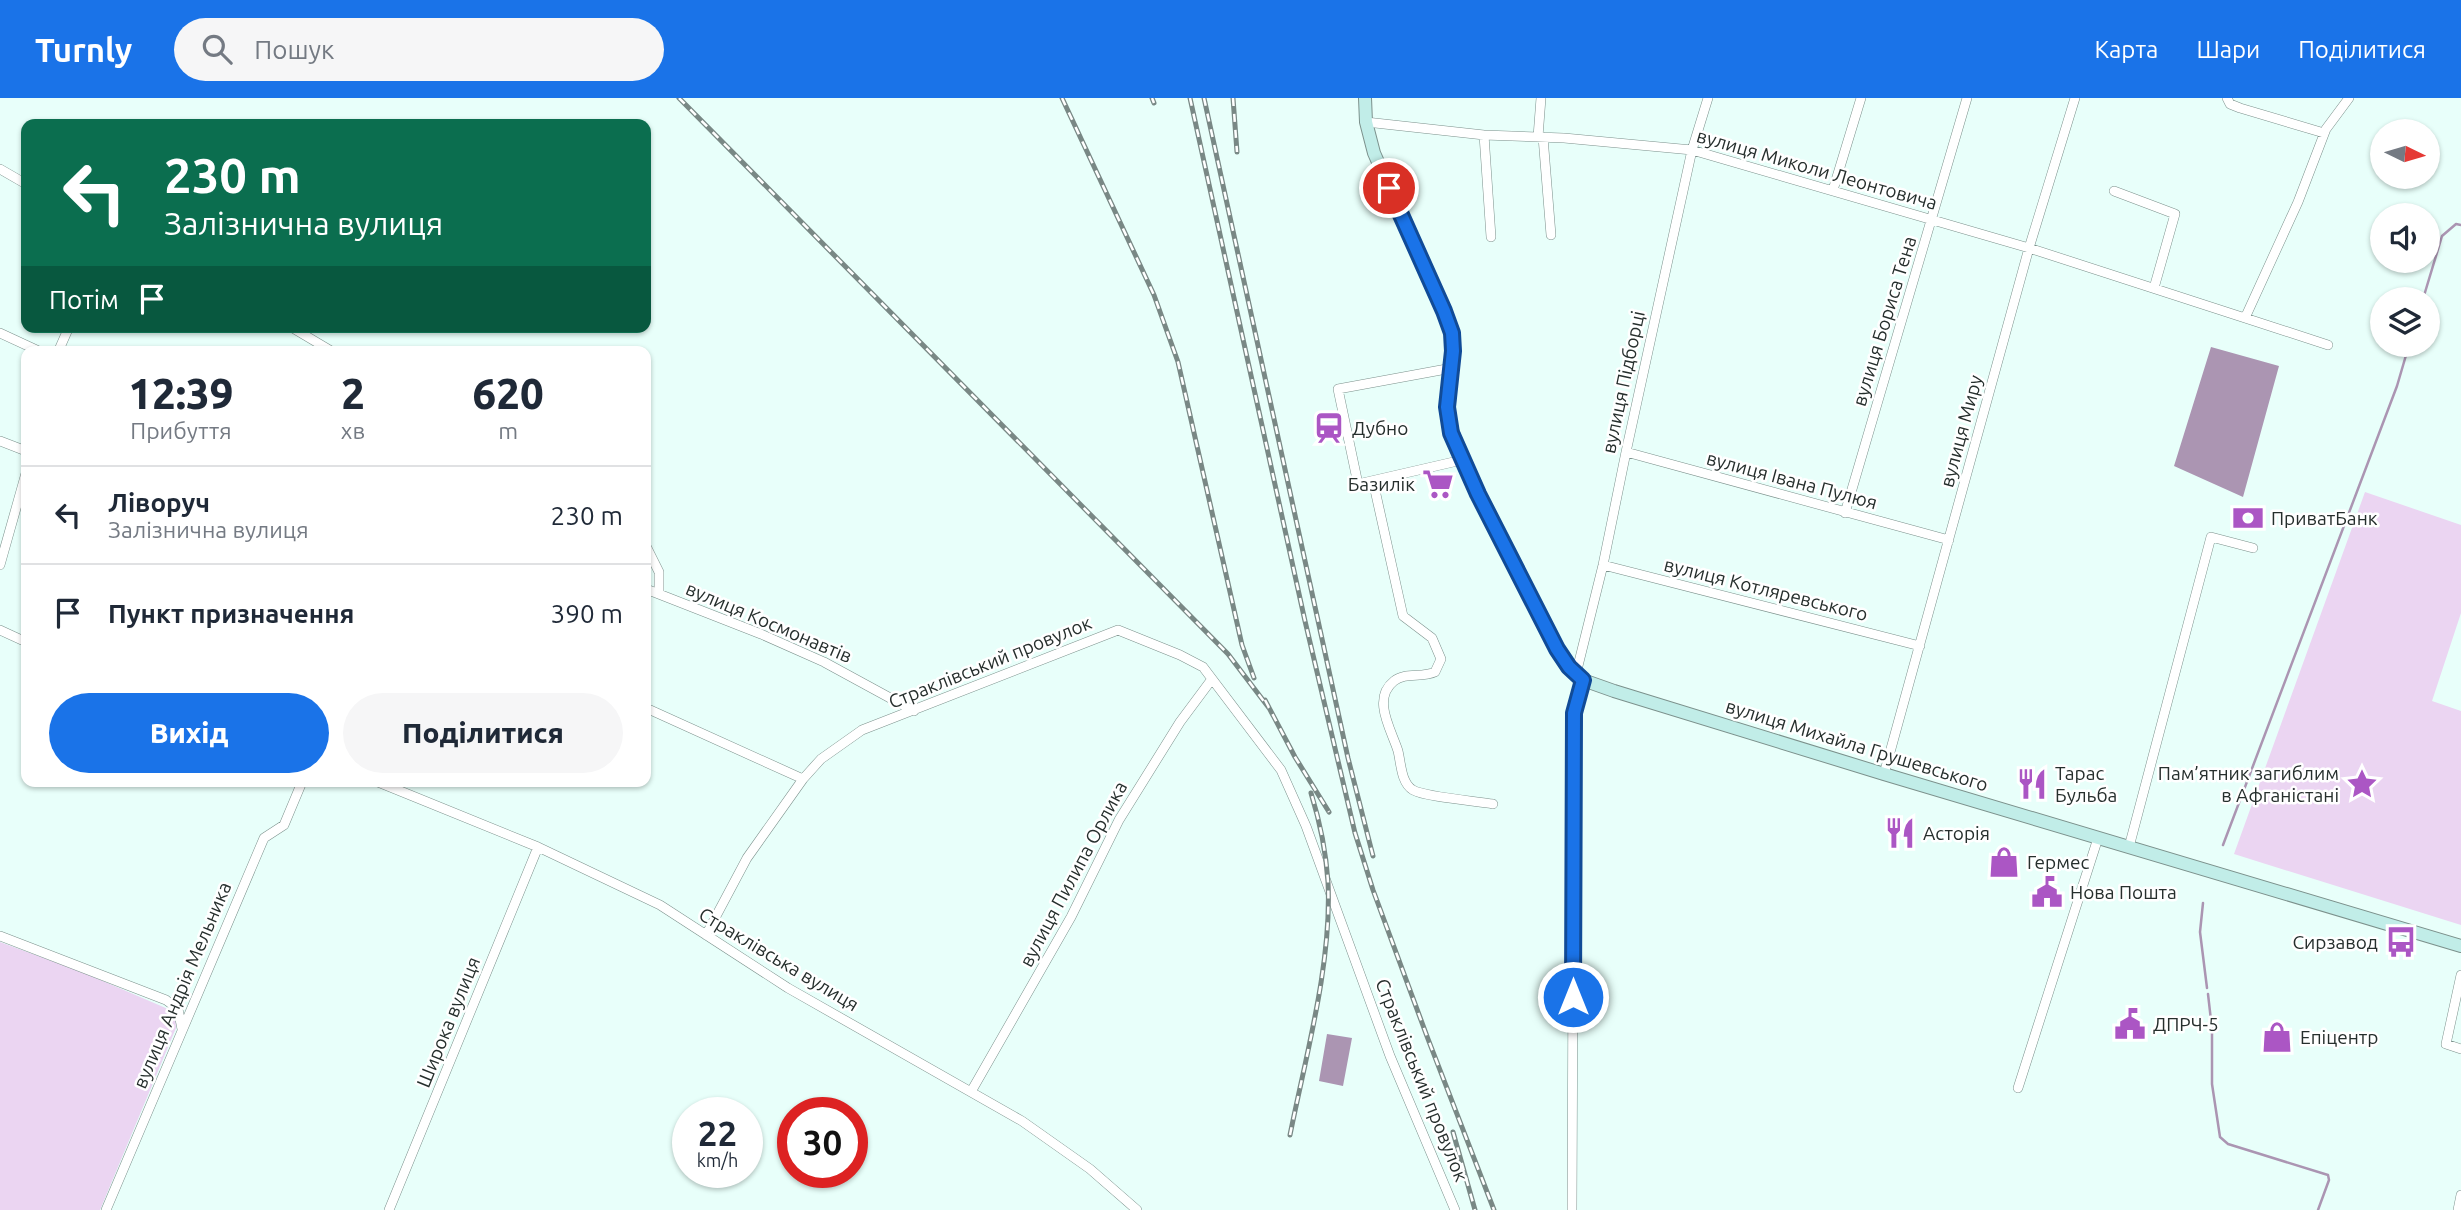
<!DOCTYPE html>
<html lang="uk">
<head>
<meta charset="utf-8">
<style>
	:root { --surface:#fff; --page:#f6f6f7; --text:#1f2937; --muted:#747a83; --line:#e0e1e3; --accent:#1a73e8 }
	body { margin:0; font-family:Ubuntu,sans-serif; background:var(--page); color:var(--text); height:100vh; display:flex; flex-direction:column; font-size:26px; white-space:nowrap }
	* { box-sizing:border-box; margin:0 }
	p { font-size:23px; color:var(--muted) }
	.icon { flex:none; width:38px; height:38px; fill:none; stroke:currentColor; stroke-width:2; stroke-linecap:round; stroke-linejoin:round }
	.map { position:relative; flex:1; overflow:hidden }
	.sheet { position:absolute; left:21px; top:248px; width:630px; height:441px; display:flex; flex-direction:column; background:var(--surface); border-radius:14px; box-shadow:0 2px 5px #0004 }
	.sheet>* { flex:none }
	.banner { position:absolute; left:21px; top:21px; width:630px; height:214px; border-radius:14px; box-shadow:0 2px 5px #0004; background:#0b6e4f; color:#fff; overflow:hidden }
	.needle { width:46px; rotate:95deg }
	.tools { position:absolute; left:2370px; top:21px; display:grid; gap:14px }
	.tools a { display:grid; place-items:center; width:70px; height:70px; border-radius:50%; background:var(--surface); box-shadow:0 2px 5px #0004; font-size:35px }
	.speed { position:absolute; left:672px; top:999px; display:flex; gap:14px; font-size:35px; font-weight:700; text-align:center }
	.speed>* { display:grid; place-content:center; width:91px; height:91px; border-radius:50%; background:var(--surface); box-shadow:0 2px 5px #0004; line-height:1 }
	.speed small { font-size:18px; font-weight:400 }
	.speed .limit { border:10px solid #d22; background:#fff; color:#111 }
	.pin { position:absolute; display:grid; place-items:center; width:60px; height:60px; color:#fff; margin:-30px; border:4px solid #fff; border-radius:50%; box-shadow:0 2px 7px #0007 }
	.me { position:absolute; width:77px; margin:-38px; rotate:0deg; stroke-linejoin:round; filter:drop-shadow(0 0 5px #0008) }
	.turn { display:flex; align-items:center; gap:24px; height:147px; padding:0 28px; font-size:32px }
	.turn .icon { width:91px; height:91px; stroke-width:2.5 }
	.turn b { display:block; font-size:49px; line-height:60px }
	.then { display:flex; align-items:center; height:66px; padding:0 28px; background:#0003; gap:14px; font-size:26px }
	.eta { display:flex; justify-content:space-evenly; align-items:center; height:119px; text-align:center }
	.eta b { font-size:42px; font-weight:800; line-height:49px }
	.cta { display:flex; gap:14px; margin-top:auto; padding:14px 28px }
	.cta a { flex:1; height:80px; border-radius:42px; background:var(--accent); color:#fff; font-size:28px; font-weight:800; line-height:80px; text-align:center }
	.cta a+a { background:var(--page); color:var(--text) }
	ul { padding:0; list-style:none }
	li { display:flex; align-items:center; gap:21px; height:98px; padding:0 28px; border-top:2px solid var(--line) }
	li div { flex:1 }
	li b { display:block; font-size:26px }
	li em { font-style:normal }
	header { display:flex; align-items:center; gap:42px; box-sizing:border-box; height:98px; padding:0 35px; background:var(--accent); color:#fff }
	header strong { font-size:33px }
	nav { display:flex; gap:38px; margin-inline-start:auto; font-size:24px }
	.search { width:490px; height:63px; background:var(--page); display:flex; align-items:center; gap:18px; box-sizing:border-box; padding:0 24px; border-radius:38px; color:var(--muted); font-size:26px }
	.map>svg:first-child { display:block }
	.green { fill:#ebd5f2 }
	.water { fill:#ab95b2 }
	.lines { fill:none; stroke-linecap:round; stroke-linejoin:round }
	.stream { stroke:#ab95b2; stroke-width:2.5 }
	.minor-casing { stroke:#7c918c; stroke-width:10 }
	.secondary-casing { stroke:#7c918c; stroke-width:14 }
	.minor { stroke:#fff; stroke-width:9 }
	.secondary { stroke:#c1ede8; stroke-width:12 }
	.rail-casing { stroke:#798885; stroke-width:5 }
	.rail { stroke:#fff; stroke-width:2.5; stroke-dasharray:8; stroke-linecap:butt }
	.route-casing { stroke:#114b97; stroke-width:18 }
	.route { stroke:#1a73e8; stroke-width:12 }
	.labels { text-anchor:middle; stroke-width:5; stroke-linejoin:round; paint-order:stroke }
	.street-label { font-size:19px; fill:#262f2d; stroke:#fff }
	.poi-label { font-size:19px; fill:#262f2d; stroke:#fff; text-anchor:start }
</style>
</head>
<body>
<header>
<strong>Turnly</strong>
<div class="search"><svg class="icon" aria-label="search" viewBox="0 0 24 24"><circle cx="10" cy="10" r="6"/><path d="M15 15l6 6"/></svg>Пошук</div>
<nav><a>Карта</a><a>Шари</a><a>Поділитися</a></nav>
</header>
<div class="map">
<svg width="2461" height="1112" viewBox="0 0 2461 1112">
	<rect width="100%" height="100%" fill="#e8fffa"/>
	<path class="green" d="M2365,394L2461,427V515L2432,603L2461,613V827L2234,756Z
		M0,844L82,874L175,914L176,930L100,1112H0Z"/>
	<path class="water" d="M2211,249L2279,268L2243,399L2174,368Z
		M1327,936L1352,940L1343,988L1319,983Z"/>
	<g class="lines">
		<path class="stream" d="M2423,201L2442,138L2456,126L2461,127
			M2223,747L2397,288L2409,247
			M2203,805L2200,834L2207,890
			M2208,896L2212,931V986L2220,1039L2228,1046L2328,1077L2329,1082L2318,1112"/>
		<defs>
			<path id="minor" d="M2227,0L2230,6L2240,10L2324,35
				M1366,24L1484,37L1564,40L1692,52L2029,150L2245,220L2298,104L2326,31L2349,0
				M1484,37L1491,139
				M1538,39L1541,0
				M1543,39L1551,137
				M0,71L26,86
				M1833,92L1861,0
				M2114,93L2175,116L2154,190
				M2245,220L2328,247
				M291,229L333,254
				M0,235L41,254
				M58,254L69,229
				M1452,270L1338,291L1358,386L1462,362
				M0,343L26,353
				M1626,354L1949,442
				M1373,383L1403,518L1432,540L1441,561L1435,574C1422,580 1405,574 1394,583C1371,601 1392,633 1398,653C1401,665 1401,685 1413,692C1425,699 1476,703 1493,706
				M1845,415L1967,0
				M646,448L659,474V496
				M0,467L26,375
				M1603,467L1920,548
				M646,491L761,536L824,564L914,613
				M0,532L26,544
				M1576,576L1603,467L1626,354L1692,52L1708,0
				M646,610L803,681
				M1884,676L2029,150L2075,0
				M378,684L538,749L660,807L788,890L1022,1023L1090,1071L1137,1112
				M2129,749L2211,439L2253,450
				M706,837L747,760L803,681L821,661L862,632L1118,532L1180,557L1203,569L1281,672L1306,728L1390,958L1455,1112
				M0,838L166,902L178,911L182,931
				M2461,877L2446,946L2461,951
				M2018,990L2098,740
				M972,992L1071,819L1119,722L1180,624L1212,581
				M106,1112L264,740L284,727L302,684
				M389,1112L538,749
				M1572,1112L1574,615L1583,582
				M2458,1112L2461,1097"/>
			<path id="secondary" d="M1365,0L1366,24L1374,55L1444,213L1453,244L1448,320L1462,362L1563,561L1583,582L1614,593L1884,676L2461,848"/>
		</defs>
		<use href="#minor" class="minor-casing"/>
		<use href="#secondary" class="secondary-casing"/>
		<use href="#minor" class="minor"/>
		<use href="#secondary" class="secondary"/>
		<defs>
			<path id="rail" d="M679,0L1228,556L1269,610
				M1062,0L1154,197L1178,264L1242,547L1254,580
				M1152,0L1154,5
				M1190,0L1305,523L1355,735L1373,792L1428,941L1494,1112
				M1204,0L1348,660L1373,758
				M1233,0L1237,54
				M1265,602L1295,659L1329,714
				M1453,1034L1475,1112
				M1290,1037C1306,957 1332,865 1328,784C1326,754 1320,724 1311,695"/>
		</defs>
		<use href="#rail" class="rail-casing"/>
		<use href="#rail" class="rail"/>
	</g>
	<g class="lines">
		<defs>
			<path id="route" d="M1389,90L1444,213L1452,235L1453,253L1447,309L1451,335L1478,396L1557,551L1569,569L1583,582L1574,615L1573,899"/>
		</defs>
		<use href="#route" class="route-casing"/>
		<use href="#route" class="route"/>
	</g>
	<defs>
		<symbol id="station-bare" viewBox="-9 -9 18 18"><path d="M-3-6H3Q5-6 5-4V2Q5 4 3 4L4.5 6H3L1.5 4h-3L-3 6H-4.5L-3 4Q-5 4-5 2V-4Q-5-6-3-6ZM-3.5-4v3h7v-3ZM-3.5 1v1.5H-2V1ZM2 1v1.5H3.5V1Z" fill="#ab56c4" stroke="#fff" stroke-width="2.5" paint-order="stroke"/></symbol>
		<symbol id="supermarket-bare" viewBox="-9 -9 18 18"><path d="M-6-5.5h2.5l.6 2H6L4.5 2H-2.5L-4.4-4H-6ZM-1.5 3.2a1.3 1.3 0 1 0 .1 0ZM3 3.2a1.3 1.3 0 1 0 .1 0Z" fill="#ab56c4" stroke="#fff" stroke-width="2.5" paint-order="stroke"/></symbol>
		<symbol id="bank-bare" viewBox="-9 -9 18 18"><path d="M-6-4H6V4H-6ZM0-2.3a2.3 2.3 0 1 0 0 4.6a2.3 2.3 0 1 0 0-4.6Z" fill="#ab56c4" stroke="#fff" stroke-width="2.5" paint-order="stroke"/></symbol>
		<symbol id="restaurant-bare" viewBox="-9 -9 18 18"><path d="M-5-6h1v4h1v-4h1v4h1v-4h1v5L-1.5 .5V6h-2V.5L-5-1ZM5-6V6H3V1.5H1.5Q1.5-4 5-6Z" fill="#ab56c4" stroke="#fff" stroke-width="2.5" paint-order="stroke"/></symbol>
		<symbol id="sight-bare" viewBox="-9 -9 18 18"><path d="M0-6L1.8-2.2L6-1.7L2.9 1.2L3.7 5.4L0 3.3L-3.7 5.4L-2.9 1.2L-6-1.7L-1.8-2.2Z" fill="#ab56c4" stroke="#fff" stroke-width="2.5" paint-order="stroke"/></symbol>
		<symbol id="shop-bare" viewBox="-9 -9 18 18"><path d="M-5-2.5h2.3a2.7 3.5 0 0 1 5.4 0H5L5.5 6h-11ZM-1.5-2.5h3a1.5 2.3 0 0 0-3 0Z" fill="#ab56c4" stroke="#fff" stroke-width="2.5" paint-order="stroke"/></symbol>
		<symbol id="civic-bare" viewBox="-9 -9 18 18"><path d="M-.6-6.5H3V-4.5H.6V-3L4-1V1h2V6H-6V1h2V-1L-.6-3ZM-1.2 2.5V6h2.4V2.5Z" fill="#ab56c4" stroke="#fff" stroke-width="2.5" paint-order="stroke"/></symbol>
		<symbol id="bus-bare" viewBox="-9 -9 18 18"><path d="M-5-6H5V4H4V6H2V4H-2V6H-4V4H-5ZM-3.5-4V0h7V-4ZM-3.5 1.2v1.5H-2V1.2ZM2 1.2v1.5H3.5V1.2Z" fill="#ab56c4" stroke="#fff" stroke-width="2.5" paint-order="stroke"/></symbol>
	</defs>
	<g fill-rule="evenodd">
		<use href="#station-bare" x="1307" y="308" width="44" height="44"/>
		<use href="#supermarket-bare" x="1416" y="364" width="44" height="44"/>
		<use href="#bank-bare" x="2226" y="398" width="44" height="44"/>
		<use href="#restaurant-bare" x="2010" y="664" width="44" height="44"/>
		<use href="#sight-bare" x="2340" y="664" width="44" height="44"/>
		<use href="#restaurant-bare" x="1878" y="713" width="44" height="44"/>
		<use href="#shop-bare" x="1982" y="742" width="44" height="44"/>
		<use href="#civic-bare" x="2025" y="772" width="44" height="44"/>
		<use href="#bus-bare" x="2379" y="822" width="44" height="44"/>
		<use href="#civic-bare" x="2108" y="904" width="44" height="44"/>
		<use href="#shop-bare" x="2255" y="917" width="44" height="44"/>
	</g>
	<g class="labels">
		<g class="street-label">
			<text transform="translate(1817 71) rotate(16)" y="7">вулиця Миколи Леонтовича</text>
			<text transform="translate(1884 223) rotate(-73)" y="7">вулиця Бориса Тена</text>
			<text transform="translate(1623 284) rotate(-78)" y="7">вулиця Підборці</text>
			<text transform="translate(1961 333) rotate(-75)" y="7">вулиця Миру</text>
			<text transform="translate(1792 382) rotate(15)" y="7">вулиця Івана Пулюя</text>
			<text transform="translate(1766 491) rotate(14)" y="7">вулиця Котляревського</text>
			<text transform="translate(769 524) rotate(23)" y="7">вулиця Космонавтів</text>
			<text transform="translate(990 564) rotate(-22)" y="7">Страклівський провулок</text>
			<text transform="translate(1857 647) rotate(17)" y="7">вулиця Михайла Грушевського</text>
			<text transform="translate(1073 776) rotate(-62)" y="7">вулиця Пилипа Орлика</text>
			<text transform="translate(779 861) rotate(31)" y="7">Страклівська вулиця</text>
			<text transform="translate(182 887) rotate(-67)" y="7">вулиця Андрія Мельника</text>
			<text transform="translate(448 924) rotate(-68)" y="7">Широка вулиця</text>
			<text transform="translate(1422 982) rotate(68)" y="7">Страклівський провулок</text>
		</g>
		<g class="poi-label">
			<text x="1352" y="337">Дубно</text>
			<text x="1415" y="393" text-anchor="end">Базилік</text>
			<text x="2271" y="427">ПриватБанк</text>
			<text x="2055" y="682">Тарас<tspan x="2055" dy="22">Бульба</tspan></text>
			<text x="2339" y="682" text-anchor="end">Пам’ятник загиблим<tspan x="2339" dy="22">в Афганістані</tspan></text>
			<text x="1923" y="742">Асторія</text>
			<text x="2027" y="771">Гермес</text>
			<text x="2070" y="801">Нова Пошта</text>
			<text x="2378" y="851" text-anchor="end">Сирзавод</text>
			<text x="2153" y="933">ДПРЧ-5</text>
			<text x="2300" y="946">Епіцентр</text>
		</g>
	</g>
</svg>
<div class="tools">
<a><svg class="needle" viewBox="-14 -14 28 28"><path d="M0-13l5 13h-10z" fill="#e53935"/><path d="M0 13l5-13h-10z" fill="#747a83"/></svg></a>
<a><svg class="icon" aria-label="sound" viewBox="0 0 24 24"><path d="M4 9h4l5-4v14l-5-4H4zM17 9q2 3 0 6"/></svg></a>
<a><svg class="icon" aria-label="layers" viewBox="0 0 24 24"><path d="M12 4l9 5-9 5-9-5zM3 14l9 5 9-5"/></svg></a>
</div>
<div class="speed"><div>22<small>km/h</small></div><div class="limit">30</div></div>
<div class="pin" style="left:1389px;top:90px;background:#d93025"><svg class="icon" aria-label="arrive" viewBox="0 0 24 24"><path d="M6 21V4h12l-3 4 3 4H6"/></svg></div>
<svg class="me" style="left:1573px;top:899px" viewBox="-20 -20 40 40"><circle r="17" fill="#1a73e8" stroke="#fff" stroke-width="3"/><path d="M0-11L8 9 0 5-8 9z" fill="#fff"/></svg>
<div class="banner">
<div class="turn"><svg class="icon" aria-label="left" viewBox="0 0 24 24"><path d="M17 20v-9H6M10 6l-5 5 5 5"/></svg><div><b>230 m</b>Залізнична вулиця</div></div>
<div class="then">Потім<svg class="icon" aria-label="arrive" viewBox="0 0 24 24"><path d="M6 21V4h12l-3 4 3 4H6"/></svg></div>
</div>
<section class="sheet">
<div class="eta">
<div><b>12:39</b><p>Прибуття</p></div>
<div><b>2</b><p>хв</p></div>
<div><b>620</b><p>m</p></div>
</div>
<ul>
<li><svg class="icon" aria-label="left" viewBox="0 0 24 24"><path d="M17 20v-9H6M10 6l-5 5 5 5"/></svg><div><b>Ліворуч</b><p>Залізнична вулиця</p></div><em>230 m</em></li>
<li><svg class="icon" aria-label="arrive" viewBox="0 0 24 24"><path d="M6 21V4h12l-3 4 3 4H6"/></svg><div><b>Пункт призначення</b></div><em>390 m</em></li>
</ul>
<div class="cta"><a>Вихід</a><a>Поділитися</a></div>
</section>
</div>
</body>
</html>
